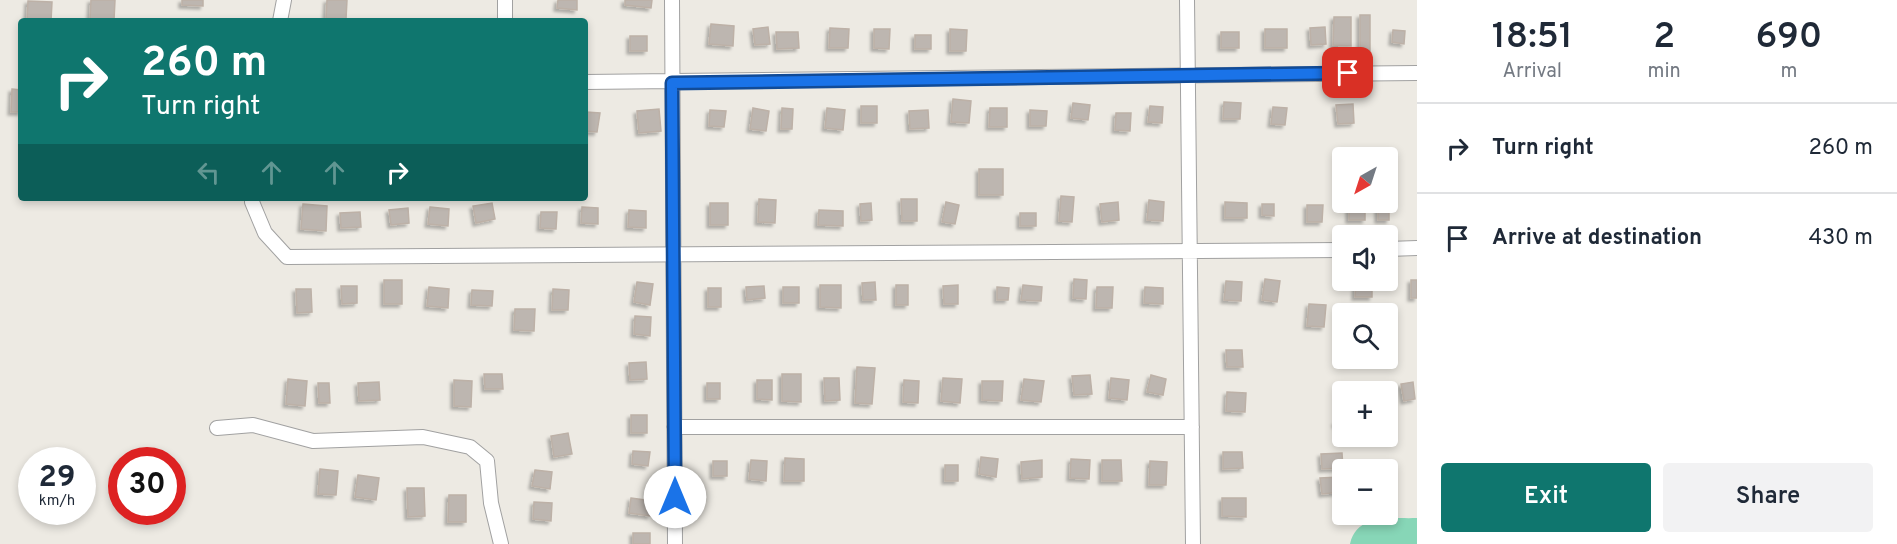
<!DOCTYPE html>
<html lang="en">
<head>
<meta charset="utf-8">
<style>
	:root { --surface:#fff; --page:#f2f2f3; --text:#1f2937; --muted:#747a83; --line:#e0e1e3; --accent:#0f766e }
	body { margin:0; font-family:Overpass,sans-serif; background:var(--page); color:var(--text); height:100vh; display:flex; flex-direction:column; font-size:22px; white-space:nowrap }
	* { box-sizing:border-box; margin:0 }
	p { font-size:20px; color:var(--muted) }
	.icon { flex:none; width:33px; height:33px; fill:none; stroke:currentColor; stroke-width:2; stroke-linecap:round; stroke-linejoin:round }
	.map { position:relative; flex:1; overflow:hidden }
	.drawer { display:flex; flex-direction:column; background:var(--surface); width:480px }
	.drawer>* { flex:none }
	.banner { position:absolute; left:18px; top:18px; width:570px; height:183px; border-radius:6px; box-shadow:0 3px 9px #0003; background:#0f766e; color:#fff; overflow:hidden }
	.needle { width:39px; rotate:219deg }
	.tools { position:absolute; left:1332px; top:147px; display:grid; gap:12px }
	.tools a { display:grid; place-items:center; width:66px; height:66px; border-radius:6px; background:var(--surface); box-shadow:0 3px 9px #0003; font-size:30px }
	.speed { position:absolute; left:18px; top:447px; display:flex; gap:12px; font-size:30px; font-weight:700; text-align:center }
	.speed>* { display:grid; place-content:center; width:78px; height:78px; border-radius:50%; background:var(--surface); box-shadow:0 3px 9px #0003; line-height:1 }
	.speed small { font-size:15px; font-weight:400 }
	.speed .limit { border:9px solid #d22; background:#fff; color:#111 }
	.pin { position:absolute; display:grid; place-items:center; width:51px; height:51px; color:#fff; margin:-26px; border-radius:12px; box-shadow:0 3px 9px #0006 }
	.me { position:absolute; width:66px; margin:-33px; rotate:0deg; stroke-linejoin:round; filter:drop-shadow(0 0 4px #0008) }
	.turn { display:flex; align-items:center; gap:21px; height:126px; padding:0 24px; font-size:27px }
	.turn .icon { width:78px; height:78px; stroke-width:2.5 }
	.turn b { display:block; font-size:42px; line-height:51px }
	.lanes { display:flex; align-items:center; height:57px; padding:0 24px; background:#0003; justify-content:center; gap:30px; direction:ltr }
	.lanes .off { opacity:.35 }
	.eta { display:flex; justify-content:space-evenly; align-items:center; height:102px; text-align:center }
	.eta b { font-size:36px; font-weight:600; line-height:42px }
	.primary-button { display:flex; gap:12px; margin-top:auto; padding:12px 24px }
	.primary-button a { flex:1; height:69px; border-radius:6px; background:var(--accent); color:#fff; font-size:24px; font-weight:600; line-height:69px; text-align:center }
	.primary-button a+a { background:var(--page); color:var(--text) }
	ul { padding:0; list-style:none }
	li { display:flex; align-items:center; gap:18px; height:90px; padding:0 24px; border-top:2px solid var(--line) }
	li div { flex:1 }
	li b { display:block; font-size:22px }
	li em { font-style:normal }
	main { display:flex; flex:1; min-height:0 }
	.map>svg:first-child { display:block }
	.pitch { fill:#87d6b7 }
	.building { fill:#bdb6b0; stroke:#bdb1a7; stroke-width:1.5; filter:url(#shadow) }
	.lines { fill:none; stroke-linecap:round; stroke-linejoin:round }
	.minor-casing { stroke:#a1a1a1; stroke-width:16 }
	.minor { stroke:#fff; stroke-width:14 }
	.route-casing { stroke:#114b97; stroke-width:15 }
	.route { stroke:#1a73e8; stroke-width:10 }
</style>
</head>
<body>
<main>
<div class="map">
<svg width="1417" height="544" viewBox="0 0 1417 544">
	<defs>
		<filter id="shadow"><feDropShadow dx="-3" dy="3" stdDeviation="1.5" flood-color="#0004"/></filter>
	</defs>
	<rect width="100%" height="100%" fill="#edeae3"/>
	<path class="pitch" d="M1417,518V544H1350C1357,513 1392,519 1417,518Z"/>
	<path class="building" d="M91,0H115L114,20L90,19Z
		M182,0H203V6L182,5Z
		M327,0H347L346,19L326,18Z
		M558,0H577V10L557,8Z
		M625,0H652L651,8L625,5Z
		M28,1L52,2L51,21H27Z
		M1360,15H1370V51H1360Z
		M1334,17H1351V46L1333,45Z
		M711,24L734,26L733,46L709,44Z
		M768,27L770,44L755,45L753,29Z
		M1325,27L1326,44L1311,45L1310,28Z
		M830,28L849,29L848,48H829Z
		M874,29H890L889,49L874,48Z
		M950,29L967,30L966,51H950Z
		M1265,29H1287V48H1265Z
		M1393,30L1405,31L1404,44L1392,42Z
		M776,32H798L799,48L777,49Z
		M1221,32H1239V48H1221Z
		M915,35H931V49H915Z
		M630,36H647V51H630Z
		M12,89L21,90V112H11Z
		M953,99L971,101L969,123L951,122Z
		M1224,102L1241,103L1240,119H1223Z
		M1073,103L1090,105L1088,120L1071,118Z
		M1353,104L1354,123L1338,124L1336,105Z
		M861,106H877V123H861Z
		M1150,106L1163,107L1162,123L1148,122Z
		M1273,107L1287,108L1285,125L1271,124Z
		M753,108L769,111L766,131L750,129Z
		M782,108L793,109L792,129H781Z
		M827,108L845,110L843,130L825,128Z
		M990,108H1007V127H989Z
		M659,109L661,131L639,133L637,111Z
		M710,110L726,111L724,127L709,126Z
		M928,110L929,128L910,129L909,111Z
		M1030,110L1047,111L1046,126H1030Z
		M586,112L600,113L597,132L585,131Z
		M1116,113H1131L1130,131L1115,130Z
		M979,169H1003V195H979Z
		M1061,196L1074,197L1072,222L1059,221Z
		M759,199L776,200L775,223L758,222Z
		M901,199H917V221H902Z
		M1149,200L1164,202L1163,221L1147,220Z
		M946,202L959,205L955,224L942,222Z
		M1118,202L1119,220L1102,222L1100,204Z
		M1225,202L1247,203V218H1225Z
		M1349,202H1365V220H1349Z
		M492,203L495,219L476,223L473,206Z
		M710,203H728V225H710Z
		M871,203L872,220L861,221L860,204Z
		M1378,203L1389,204V220H1378Z
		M303,204L327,206L326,231L301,229Z
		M1262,204H1274V216L1262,215Z
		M1307,205H1323L1322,222H1307Z
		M430,207L449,209L448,226L428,224Z
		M582,207L598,208V224L581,223Z
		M408,208L409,223L391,225L389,210Z
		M629,210L646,211V228L628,227Z
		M819,210L843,211V226L818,225Z
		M360,212L361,227L341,228L340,213Z
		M541,212H557L556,229L540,228Z
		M1020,213H1036V226H1020Z
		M1074,279L1087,280L1086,299L1073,298Z
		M1265,279L1280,281L1277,302L1262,300Z
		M384,280H402V304H384Z
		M1356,280H1372V297H1355Z
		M1411,280H1417V298H1411Z
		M1226,281L1242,282L1241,301L1224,300Z
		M637,282L653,284L650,305L634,302Z
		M875,282L876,300H863L862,283Z
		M820,285H841V308L820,307Z
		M896,285H908V305H896Z
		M958,285V304H944L943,286Z
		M1023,285L1042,287L1041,301L1021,300Z
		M341,286H357V303L342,304Z
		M764,286L765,298L747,300L746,287Z
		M429,287L449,289L448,308L427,306Z
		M783,287H799V303H783Z
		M997,287L1009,288L1008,300H997Z
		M1097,287H1113L1112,308H1096Z
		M1145,287L1163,288V304L1144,303Z
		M708,288H721V307H708Z
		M296,289H311L312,312L297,313Z
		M553,289L569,290L568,310H552Z
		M472,290L493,291L492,306L471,305Z
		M1309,304L1326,305L1324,327L1307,326Z
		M515,309H535L534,331L514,330Z
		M635,316L651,317L650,336L634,334Z
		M1226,350H1242L1243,367H1227Z
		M646,362L647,379L630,380L629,363Z
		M857,367L875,368L872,404L855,403Z
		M484,374H502L503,389H485Z
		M782,374H801V402L782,401Z
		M1090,375L1092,394L1074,395L1072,376Z
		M1151,375L1166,379L1163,395L1147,392Z
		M824,378H839L840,400L825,401Z
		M943,378L962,379L960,403L941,401Z
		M1111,378L1129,380L1127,400L1109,398Z
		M288,379L307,381L305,406L286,404Z
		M1024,379L1044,381L1041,402L1021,400Z
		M454,380L472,381L471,407L454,406Z
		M757,380H772V400L757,399Z
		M904,380L919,381L918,403L903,402Z
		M982,381H1003L1002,401L982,400Z
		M379,382L380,400L359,401L358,383Z
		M1413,382L1415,399L1404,401L1401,384Z
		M318,383H329L330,403H319Z
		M707,383H720V399H707Z
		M1227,392L1246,393L1245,412L1226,411Z
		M631,415H647V433H631Z
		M1342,418V433L1335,423Z
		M568,433L572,454L554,457L551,436Z
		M633,451L650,452L648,466L632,464Z
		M1223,452H1242L1243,468L1223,469Z
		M1342,453L1343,468L1322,469L1321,454Z
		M981,457L998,459L996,477L979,474Z
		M785,458L804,459V481H784Z
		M1071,459L1090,460L1089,479L1070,478Z
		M751,460L767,461L766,481L749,479Z
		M1042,460V477L1022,479L1021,462Z
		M1102,460H1121L1122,481H1102Z
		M713,461H727V476H713Z
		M1150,461L1167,462L1166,485H1149Z
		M945,465H958V481H945Z
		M320,469L338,471L336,495L318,494Z
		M535,470L552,472L550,489L532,486Z
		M358,475L379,478L376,500L355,497Z
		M1340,477L1341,492L1322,494L1320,478Z
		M407,488H424L425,516L408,517Z
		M449,495H466V522H448Z
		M631,498L652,501L650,516L629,513Z
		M1222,498H1246V517L1222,516Z
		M534,502L552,503L551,521L533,519Z
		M633,533H650V544H633Z"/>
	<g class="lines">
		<defs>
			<path id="minor" d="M505,0V21
				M672,0L675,544
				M1187,0L1193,544
				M280,21L284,0
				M585,82L1417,73
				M253,198L252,202L265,233L287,257L1342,250
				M1388,249L1417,248
				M674,427H1192
				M217,428L253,425L313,441L423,437L470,447L487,461L491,503L501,544"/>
		</defs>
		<use href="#minor" class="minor-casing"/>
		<use href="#minor" class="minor"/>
	</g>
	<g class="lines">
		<defs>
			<path id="route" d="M675,497L672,83L1348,73"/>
		</defs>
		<use href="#route" class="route-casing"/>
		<use href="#route" class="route"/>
	</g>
</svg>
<div class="tools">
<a><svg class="needle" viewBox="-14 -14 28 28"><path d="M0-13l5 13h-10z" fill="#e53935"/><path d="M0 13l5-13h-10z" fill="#747a83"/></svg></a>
<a><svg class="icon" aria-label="sound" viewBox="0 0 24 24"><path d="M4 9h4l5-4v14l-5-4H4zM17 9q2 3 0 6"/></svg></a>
<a><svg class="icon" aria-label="search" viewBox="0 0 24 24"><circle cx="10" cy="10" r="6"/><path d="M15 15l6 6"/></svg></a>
<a>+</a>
<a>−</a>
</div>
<div class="speed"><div>29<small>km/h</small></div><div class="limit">30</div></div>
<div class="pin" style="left:1348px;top:73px;background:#d93025"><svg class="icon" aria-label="arrive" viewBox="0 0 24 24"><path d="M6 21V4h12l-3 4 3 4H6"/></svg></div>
<svg class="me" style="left:675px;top:497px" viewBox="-20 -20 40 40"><circle r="19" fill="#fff"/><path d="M0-13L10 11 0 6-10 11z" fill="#1a73e8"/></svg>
<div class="banner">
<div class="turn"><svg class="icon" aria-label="right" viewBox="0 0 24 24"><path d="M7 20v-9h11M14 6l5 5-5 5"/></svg><div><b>260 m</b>Turn right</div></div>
<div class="lanes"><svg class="icon off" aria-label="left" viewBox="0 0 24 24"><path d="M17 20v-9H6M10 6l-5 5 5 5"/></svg><svg class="icon off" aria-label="ahead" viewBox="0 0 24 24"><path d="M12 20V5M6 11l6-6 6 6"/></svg><svg class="icon off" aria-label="ahead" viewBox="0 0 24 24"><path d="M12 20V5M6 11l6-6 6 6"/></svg><svg class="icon" aria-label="right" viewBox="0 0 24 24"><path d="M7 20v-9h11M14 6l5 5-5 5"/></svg></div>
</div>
</div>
<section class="drawer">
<div class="eta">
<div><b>18:51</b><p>Arrival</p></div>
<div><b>2</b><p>min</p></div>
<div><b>690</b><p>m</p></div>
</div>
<ul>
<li><svg class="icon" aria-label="right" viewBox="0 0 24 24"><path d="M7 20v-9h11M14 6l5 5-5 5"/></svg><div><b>Turn right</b></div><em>260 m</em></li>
<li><svg class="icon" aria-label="arrive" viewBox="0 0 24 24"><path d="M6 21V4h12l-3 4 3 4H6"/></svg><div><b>Arrive at destination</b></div><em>430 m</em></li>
</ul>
<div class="primary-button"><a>Exit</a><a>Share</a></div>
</section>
</main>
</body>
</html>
